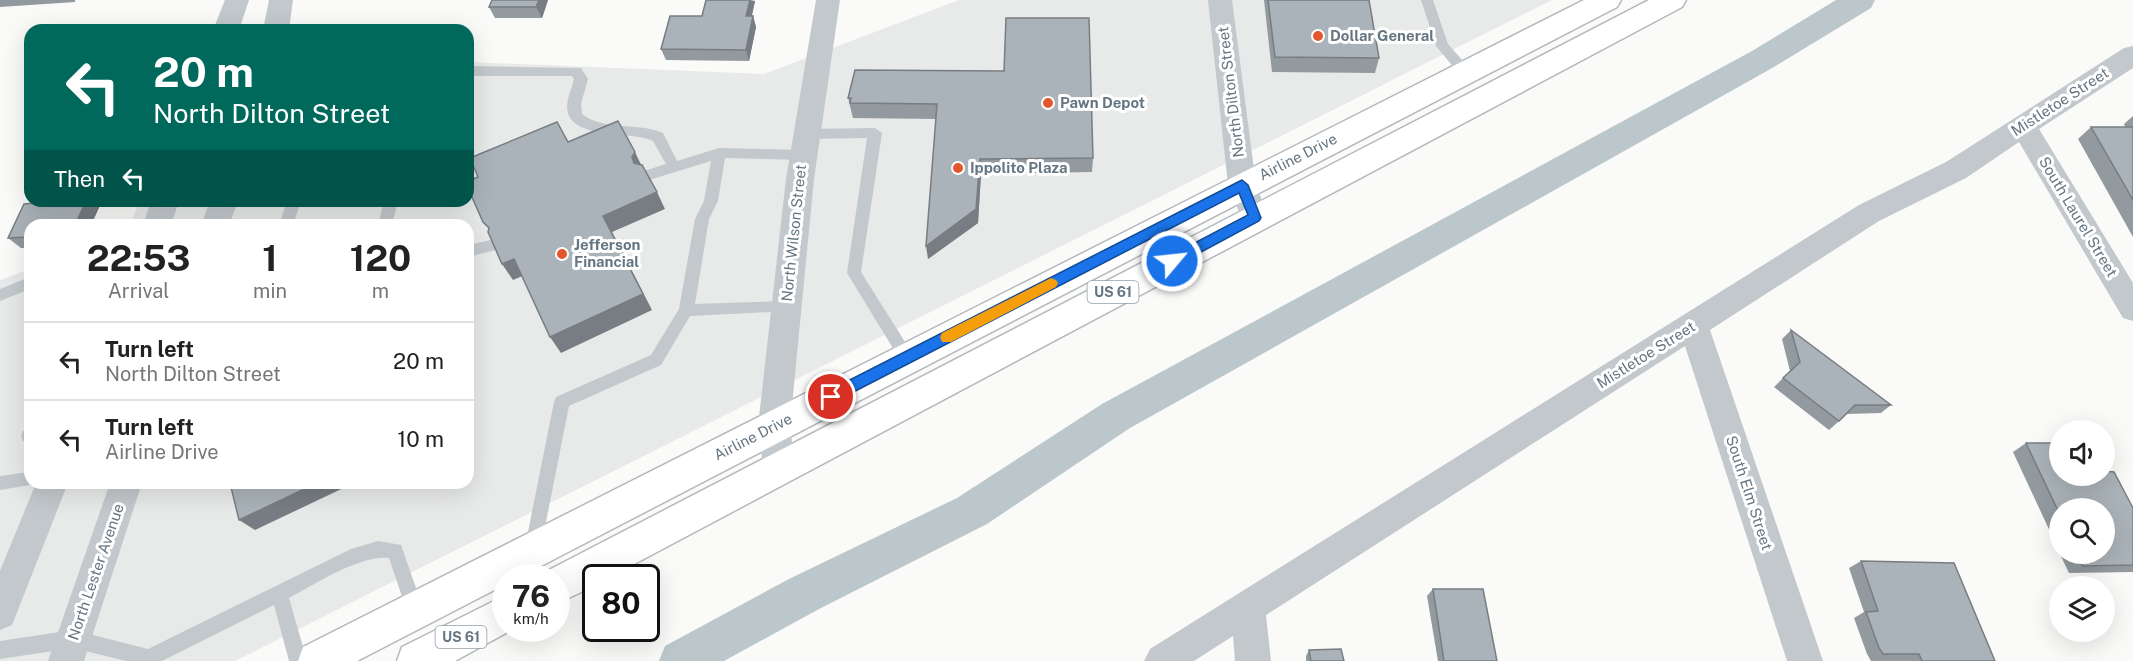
<!DOCTYPE html>
<html lang="en">
<head>
<meta charset="utf-8">
<style>
	:root { --surface:#fff; --page:#f2f2f2; --text:#222; --muted:#767676; --line:#e0e0e0 }
	body { margin:0; font-family:"Public Sans",sans-serif; background:var(--page); color:var(--text); height:100vh; display:flex; flex-direction:column; font-size:22px; white-space:nowrap }
	* { box-sizing:border-box; margin:0 }
	p { font-size:20px; color:var(--muted) }
	.icon { flex:none; width:33px; height:33px; fill:none; stroke:currentColor; stroke-width:2; stroke-linecap:round; stroke-linejoin:round }
	.map { position:relative; flex:1; overflow:hidden }
	.panel { position:absolute; left:24px; top:219px; width:450px; height:270px; display:flex; flex-direction:column; background:var(--surface); border-radius:18px; box-shadow:0 6px 24px #0002 }
	.panel>* { flex:none }
	.hud { position:absolute; left:24px; top:24px; width:450px; height:183px; border-radius:18px; box-shadow:0 6px 24px #0002; background:#00695c; color:#fff; overflow:hidden }
	.controls { position:absolute; left:2049px; top:420px; display:grid; gap:12px }
	.controls a { display:grid; place-items:center; width:66px; height:66px; border-radius:50%; background:var(--surface); box-shadow:0 6px 24px #0002; font-size:30px }
	.speed { position:absolute; left:492px; top:564px; display:flex; gap:12px; font-size:30px; font-weight:700; text-align:center }
	.speed>* { display:grid; place-content:center; width:78px; height:78px; border-radius:50%; background:var(--surface); box-shadow:0 6px 24px #0002; line-height:1 }
	.speed small { font-size:15px; font-weight:400 }
	.speed .limit { border:3px solid #111; border-radius:9px; background:#fff; color:#111 }
	.pin { position:absolute; display:grid; place-items:center; width:51px; height:51px; color:#fff; margin:-26px; border:3px solid #fff; border-radius:50%; box-shadow:0 2px 6px #0007 }
	.me { position:absolute; width:66px; margin:-33px; rotate:62deg; stroke-linejoin:round; filter:drop-shadow(0 0 4px #0008) }
	.turn { display:flex; align-items:center; gap:21px; height:126px; padding:0 30px; font-size:27px }
	.turn .icon { width:78px; height:78px; stroke-width:2.5 }
	.turn b { display:block; font-size:42px; line-height:51px }
	.then { display:flex; align-items:center; height:57px; padding:0 30px; background:#0003; gap:12px; font-size:22px }
	.eta { display:flex; justify-content:space-evenly; align-items:center; height:102px; text-align:center }
	.eta b { font-size:36px; font-weight:700; line-height:42px }
	ul { padding:0; list-style:none }
	li { display:flex; align-items:center; gap:18px; height:78px; padding:0 30px; border-top:2px solid var(--line) }
	li div { flex:1 }
	li b { display:block; font-size:22px }
	li em { font-style:normal }
	.map>svg:first-child { display:block }
	.built { fill:#e8e9e9 }
	.lines { fill:none; stroke-linecap:round; stroke-linejoin:round }
	.canal { fill:#bbc7cb; fill-rule:evenodd }
	.trunk-casing { stroke:#b4b9bd; stroke-width:3 }
	.service { fill:#c3c8cc; fill-rule:evenodd }
	.minor { fill:#c3c8cc; fill-rule:evenodd }
	.trunk { fill:#fff; fill-rule:evenodd }
	.wall { fill:#929a9f }
	.shaded-wall { fill:#777d82 }
	.building { fill:#aab3b9; stroke:#777d82; stroke-width:1.5 }
	.route { fill:#1a73e8; stroke:#114b97; stroke-width:1.5 }
	.slow { fill:#f59e0b }
	.poi-dot { fill:#e4572e; stroke:#fff; stroke-width:2 }
	.labels { text-anchor:middle; stroke-width:6; stroke-linejoin:round; paint-order:stroke }
	.shield { fill:#fff; stroke:#939fa8; stroke-width:1.5 }
	.shield-label { font-size:14px; font-weight:bold; fill:#657683 }
	.poi-label { font-size:15px; font-weight:bold; fill:#657683; stroke:#fff; text-anchor:start }
	.street-label { font-size:15px; fill:#657683; stroke:#fff }
</style>
</head>
<body>
<div class="map">
<svg width="2133" height="661" viewBox="0 0 2133 661">
	<rect width="100%" height="100%" fill="#fafaf8"/>
	<path class="built" d="M959,0H1552L235,661H0V280L30,269V483H468V225H130L140,201H468V62L764,74Z"/>
	<g class="lines">
		<path class="canal" d="M1836,0H1875L1871,8L1774,67L1130,428L987,524L819,609L724,661H659L665,646L789,579L957,498L1102,404L1752,51Z"/>
		<defs>
			<path id="trunk" d="M1584,0H1621L1617,7L518,578H506V584L357,661H298L303,647Z
				M1649,0H1686L1682,7L608,578H596V585L556,604V578H541L543,573Z
				M506,595V628H515L455,661H397L402,647Z"/>
		</defs>
		<use href="#trunk" class="trunk-casing"/>
		<path class="service" d="M1421,0H1433L1448,44L1470,69L1471,72L1470,75H1460L1436,46Z
			M468,66L581,68L588,79L581,104L582,114C603,131 638,122 663,133L677,161L719,148L803,150L810,155L803,160L725,158L718,201L709,219L695,304L786,301L791,303L793,307L791,311L690,316L661,365L569,406L541,547L539,553L533,555L527,553L525,547L554,402L556,397L651,355L679,309L695,219L704,201L711,161L649,180L644,179L642,175L644,171L666,164L653,141C631,130 568,141 567,107C567,98 572,88 574,79L572,76H468Z
			M875,128L882,133L861,272L912,353L915,358L912,363L907,365L902,363L847,273L867,138L807,139L800,134L807,129Z
			M287,201H301L293,225H279Z
			M384,201H398L392,225H378Z
			M491,240L496,242L498,246L496,250L468,257V245Z
			M30,277V289L0,301V289Z
			M29,429H30V443L23,441L21,436L23,431Z
			M30,472V483L36,484L0,490V476Z
			M378,541L401,545L424,611L421,617L415,619L409,617L389,558C359,555 316,584 289,598L307,661H289L274,605L162,661H126L73,648L0,659V641L73,630L148,649L351,549Z"/>
		<path class="minor" d="M225,0H249L239,30H213Z
			M269,0H293L289,30H263Z
			M816,0H840L814,179L790,426L795,467L790,477L779,482L768,477L763,467L758,426L786,179Z
			M1208,0H1232L1256,185L1269,218L1265,226L1255,229L1245,226L1228,185Z
			M2133,46V68L2039,129L2133,283V321L2123,318L2019,142L1966,178L1879,221L1710,330L1823,661H1787L1685,346L1266,615L1271,661H1235L1233,636L1194,661H1144L1150,649L1859,205L1946,162L2124,48Z
			M151,201H179L171,225H143Z
			M210,201H238L229,225H201Z
			M36,483H68L12,625L0,630V571Z
			M110,483H142L84,661H48Z"/>
		<use href="#trunk" class="trunk"/>
	</g>
	<path class="wall" d="M0,0H75V2L0,7Z
		M548,0L542,18H495L489,7Z
		M1264,0H1369L1379,58L1375,73L1272,72Z
		M755,1L752,16H753L756,27L749,61L666,60L661,49L702,16Z
		M855,70L1093,158L1092,172L981,174L978,223L928,259L936,119L853,118L848,98Z
		M2133,116V237L2078,139L2091,127H2125L2124,124Z
		M36,201H102L91,225H30V248H21L8,238Z
		M1791,330L1891,405L1881,413L1847,414L1829,430L1774,387L1790,371L1782,339Z
		M2026,443L2133,508V572L2069,573L2060,554H2104L2060,508V553L2013,452Z
		M1861,561L1995,661H1871L1867,654L1854,618L1864,612L1849,568Z
		M1433,589L1497,661H1438L1427,596Z
		M1309,650L1344,661H1306V656Z"/>
	<path class="shaded-wall" d="M539,0H548L542,18L536,7Z
		M750,0L755,1L749,27L746,16Z
		M753,16L756,27L749,61L746,50Z
		M635,152L643,169L634,163L632,157Z
		M980,159L981,174L978,223L928,259L926,246Z
		M657,192L665,209L612,232L652,310L561,353L550,337L603,216Z
		M86,201H102L91,225H75Z
		M514,259L525,275L513,280L502,264Z
		M317,483H354L255,530L239,520Z"/>
	<path class="building" d="M492,0H539L536,7H489Z
		M706,0H750L746,16H753L746,50L661,49L670,16H702Z
		M1268,0H1369L1379,58L1275,57Z
		M1006,18H1089L1093,158L980,159L976,209L926,246L937,104L850,103L851,98H848L855,70L1004,71Z
		M618,121L635,152L632,157L634,163L642,165L657,192L603,216L643,294L550,337L514,259L502,264L488,232L489,228L483,222L468,188V181L478,177L470,158L557,122L568,142Z
		M2091,127H2133V200Z
		M36,201H86L75,225H30V237L8,238L24,204L35,203Z
		M1791,330L1891,405H1855L1839,421L1783,378L1800,362Z
		M2026,443H2060V476H2104V471L2114,472L2133,508V565L2083,566L2077,554H2104V508H2060V515Z
		M230,483H317L239,520Z
		M1861,561L1954,563L1995,661H1922L1919,654H1883L1879,648L1866,612L1878,611Z
		M1433,589H1483L1497,661H1444Z
		M1341,649L1344,661H1311L1309,650Z"/>
	<path class="route" d="M1242,180L1248,185L1261,218L1259,221L1177,265H1168L1166,261L1168,257L1248,215L1239,193L836,401L831,403L826,401L824,397L826,392Z"/>
	<path class="slow" d="M1051,278L1056,280L1058,283L1056,287L951,342H942L940,337L942,333Z"/>
	<g class="poi-dot">
		<circle cx="1318" cy="36" r="6"/>
		<circle cx="1048" cy="103" r="6"/>
		<circle cx="958" cy="168" r="6"/>
		<circle cx="562" cy="254" r="6"/>
	</g>
	<g class="labels">
		<g class="shield">
			<rect x="1087.5" y="281" width="51" height="22" rx="4.5"/>
			<rect x="435.5" y="626" width="51" height="22" rx="4.5"/>
		</g>
		<g class="shield-label">
			<text x="1113" y="297">US 61</text>
			<text x="461" y="642">US 61</text>
		</g>
		<g class="poi-label">
			<text x="1330" y="41">Dollar General</text>
			<text x="1060" y="108">Pawn Depot</text>
			<text x="970" y="173">Ippolito Plaza</text>
			<text x="574" y="250">Jefferson<tspan x="574" dy="17">Financial</tspan></text>
		</g>
		<g class="street-label">
			<text transform="translate(1231 92) rotate(-97)" y="5">North Dilton Street</text>
			<text transform="translate(2060 102) rotate(-33)" y="5">Mistletoe Street</text>
			<text transform="translate(1298 157) rotate(-27)" y="5">Airline Drive</text>
			<text transform="translate(2078 217) rotate(59)" y="5">South Laurel Street</text>
			<text transform="translate(794 233) rotate(-84)" y="5">North Wilson Street</text>
			<text transform="translate(1646 355) rotate(-32)" y="5">Mistletoe Street</text>
			<text transform="translate(753 437) rotate(-27)" y="5">Airline Drive</text>
			<text transform="translate(1749 493) rotate(72)" y="5">South Elm Street</text>
			<text transform="translate(96 572) rotate(-71)" y="5">North Lester Avenue</text>
		</g>
	</g>
</svg>
<div class="controls">
<a><svg class="icon" aria-label="sound" viewBox="0 0 24 24"><path d="M4 9h4l5-4v14l-5-4H4zM17 9q2 3 0 6"/></svg></a>
<a><svg class="icon" aria-label="search" viewBox="0 0 24 24"><circle cx="10" cy="10" r="6"/><path d="M15 15l6 6"/></svg></a>
<a><svg class="icon" aria-label="layers" viewBox="0 0 24 24"><path d="M12 4l9 5-9 5-9-5zM3 14l9 5 9-5"/></svg></a>
</div>
<div class="speed"><div>76<small>km/h</small></div><div class="limit">80</div></div>
<div class="pin" style="left:831px;top:397px;background:#d93025"><svg class="icon" aria-label="arrive" viewBox="0 0 24 24"><path d="M6 21V4h12l-3 4 3 4H6"/></svg></div>
<svg class="me" style="left:1172px;top:261px" viewBox="-20 -20 40 40"><circle r="17" fill="#1a73e8" stroke="#fff" stroke-width="3"/><path d="M0-11L8 9 0 5-8 9z" fill="#fff"/></svg>
<div class="hud">
<div class="turn"><svg class="icon" aria-label="left" viewBox="0 0 24 24"><path d="M17 20v-9H6M10 6l-5 5 5 5"/></svg><div><b>20 m</b>North Dilton Street</div></div>
<div class="then">Then<svg class="icon" aria-label="left" viewBox="0 0 24 24"><path d="M17 20v-9H6M10 6l-5 5 5 5"/></svg></div>
</div>
<section class="panel">
<div class="eta">
<div><b>22:53</b><p>Arrival</p></div>
<div><b>1</b><p>min</p></div>
<div><b>120</b><p>m</p></div>
</div>
<ul>
<li><svg class="icon" aria-label="left" viewBox="0 0 24 24"><path d="M17 20v-9H6M10 6l-5 5 5 5"/></svg><div><b>Turn left</b><p>North Dilton Street</p></div><em>20 m</em></li>
<li><svg class="icon" aria-label="left" viewBox="0 0 24 24"><path d="M17 20v-9H6M10 6l-5 5 5 5"/></svg><div><b>Turn left</b><p>Airline Drive</p></div><em>10 m</em></li>
</ul>
</section>
</div>
</body>
</html>
